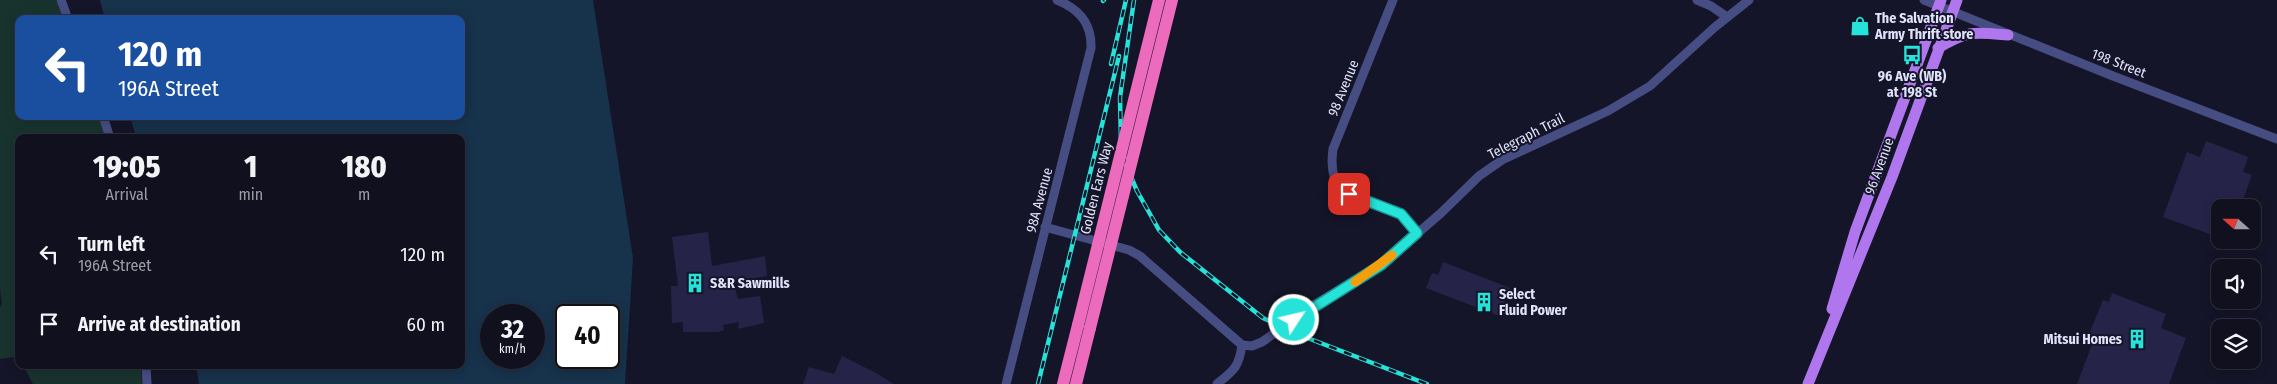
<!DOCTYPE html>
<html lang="en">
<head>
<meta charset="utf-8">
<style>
	:root { --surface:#10101f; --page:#191928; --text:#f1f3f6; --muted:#9c9da4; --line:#30303d }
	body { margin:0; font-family:"Fira Sans Condensed",sans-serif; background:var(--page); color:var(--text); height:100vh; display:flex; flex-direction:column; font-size:19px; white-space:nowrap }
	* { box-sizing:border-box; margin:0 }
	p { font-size:16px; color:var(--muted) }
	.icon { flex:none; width:28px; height:28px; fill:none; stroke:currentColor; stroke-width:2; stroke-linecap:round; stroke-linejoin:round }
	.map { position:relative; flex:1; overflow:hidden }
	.sheet { position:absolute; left:15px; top:134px; width:450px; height:235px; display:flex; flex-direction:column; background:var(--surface); border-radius:10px; box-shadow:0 2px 12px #0003,0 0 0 1px var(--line) }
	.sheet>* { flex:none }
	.hud { position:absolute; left:15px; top:15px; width:450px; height:105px; border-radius:10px; box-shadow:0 2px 12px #0003,0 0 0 1px var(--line); background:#1a4fa0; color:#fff; overflow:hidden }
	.needle { width:32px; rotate:291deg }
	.tools { position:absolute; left:2211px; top:199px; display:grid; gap:10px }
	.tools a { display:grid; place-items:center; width:50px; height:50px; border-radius:10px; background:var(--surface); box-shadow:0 2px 12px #0003,0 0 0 1px var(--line); font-size:25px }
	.speed { position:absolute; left:480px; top:304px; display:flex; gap:10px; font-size:25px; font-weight:700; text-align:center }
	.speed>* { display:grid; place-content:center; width:65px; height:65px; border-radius:50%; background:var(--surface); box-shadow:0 2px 12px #0003,0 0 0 1px var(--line); line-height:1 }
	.speed small { font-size:12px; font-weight:400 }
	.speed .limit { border:2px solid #111; border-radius:8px; background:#fff; color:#111 }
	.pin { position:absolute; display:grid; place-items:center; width:42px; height:42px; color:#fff; margin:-21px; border-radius:10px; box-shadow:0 2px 8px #0006 }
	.me { position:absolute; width:55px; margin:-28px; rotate:55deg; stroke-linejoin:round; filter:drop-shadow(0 0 4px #0008) }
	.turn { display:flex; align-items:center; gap:18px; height:105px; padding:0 20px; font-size:22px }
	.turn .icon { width:65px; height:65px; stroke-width:2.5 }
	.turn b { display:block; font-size:35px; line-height:42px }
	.eta { display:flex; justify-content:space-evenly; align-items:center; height:85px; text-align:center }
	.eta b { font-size:30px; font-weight:800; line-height:35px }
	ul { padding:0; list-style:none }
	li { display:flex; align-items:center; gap:15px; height:70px; padding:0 20px }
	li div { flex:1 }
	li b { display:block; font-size:19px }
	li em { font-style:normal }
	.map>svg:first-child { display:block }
	.green { fill:#18332e }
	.water { fill:#17324b; fill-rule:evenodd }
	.building { fill:#252348 }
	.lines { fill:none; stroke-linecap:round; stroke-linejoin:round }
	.minor { stroke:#464d82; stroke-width:9 }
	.major { stroke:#af76ed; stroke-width:11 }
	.highway { stroke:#ec6bbc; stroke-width:12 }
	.rail-casing { stroke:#25e3d9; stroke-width:4.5 }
	.rail { stroke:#151529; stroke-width:2.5; stroke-dasharray:8; stroke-linecap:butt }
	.highway-bridge { stroke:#ec6bbc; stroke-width:12 }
	.route-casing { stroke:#18948d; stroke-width:12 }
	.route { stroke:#25e3d9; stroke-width:9 }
	.slow { stroke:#f59e0b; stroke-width:9 }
	.labels { text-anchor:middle; stroke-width:4; stroke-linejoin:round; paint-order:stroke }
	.poi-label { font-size:14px; font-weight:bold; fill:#e1e2fb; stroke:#151529; text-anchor:start }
	.street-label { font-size:14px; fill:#e1e2fb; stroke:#151529 }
</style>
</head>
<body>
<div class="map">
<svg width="2277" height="384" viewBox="0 0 2277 384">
	<rect width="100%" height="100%" fill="#151529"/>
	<path class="green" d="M0,0H56L63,19H19V116H99L106,137L19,138V360L12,357L0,359V307L2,304L0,289Z
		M23,365H141L142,384H33Z"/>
	<path class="water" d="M100,0H593L633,258L625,384H199L196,365H461V138L136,137L130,116H461V19H105ZM491,315H534V358H491ZM566,315H609V358H566Z"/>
	<path class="building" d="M2206,141L2248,157L2243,172L2252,175L2240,208H2220V238L2163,217L2187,152L2200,157Z
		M708,232L712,266L765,256L767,276L733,281L738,299L760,296L764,323L738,329L739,322L723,325L724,330L718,332H683V322L672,323L671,286H678L672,237Z
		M1443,262L1510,288L1499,316L1426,288L1432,273L1438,275Z
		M2112,293L2166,314L2161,328L2186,338L2169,384H2077L2093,342L2087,339L2103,300L2109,302Z
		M842,356L874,372L894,384H803L809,367L834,374Z"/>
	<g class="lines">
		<path class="minor" d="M61,0L68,19
			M1393,0L1333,149C1327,194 1349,194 1384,208C1389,210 1397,212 1402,215C1407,220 1412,227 1417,233
			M1697,0L1711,6L1727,17
			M1924,0L2113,76L2277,139
			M103,116L110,138
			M1045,227L1129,250L1140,256L1242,345L1252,346L1262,342L1317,303L1381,265L1441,213L1479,176L1502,160L1608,111L1650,86L1715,27L1749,0
			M146,365L147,384
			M1006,384L1091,48C1092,23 1079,9 1057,0
			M1217,384C1234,370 1239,367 1242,345"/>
		<path class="major" d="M1938,48C1969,30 1974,32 2008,35
			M1832,309L1855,232L1941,0
			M1808,384L1892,177L1957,0"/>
		<path class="highway" d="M1063,384L1078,325
			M1076,384L1090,328"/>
		<defs>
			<path id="rail" d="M1134,0L1120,97L1121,144L1126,165L1137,191L1159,230L1180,252L1263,318L1292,332L1427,384
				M1103,1L1104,0
				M1111,64L1126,0
				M1038,384L1119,56"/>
		</defs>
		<use href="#rail" class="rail-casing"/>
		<use href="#rail" class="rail"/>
		<path class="highway-bridge" d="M1078,325L1159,0
			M1090,328L1172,0"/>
	</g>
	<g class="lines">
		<defs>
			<path id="route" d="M1294,320L1381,265L1417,233L1401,214L1349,194"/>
		</defs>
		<use href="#route" class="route-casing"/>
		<use href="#route" class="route"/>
		<path class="slow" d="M1355,282L1392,255"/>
	</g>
	<defs>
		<symbol id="shop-bare" viewBox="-9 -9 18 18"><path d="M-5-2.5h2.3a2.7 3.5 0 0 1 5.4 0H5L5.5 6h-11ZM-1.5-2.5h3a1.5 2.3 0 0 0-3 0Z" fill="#25e3d9" stroke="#151529" stroke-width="2.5" paint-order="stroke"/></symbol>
		<symbol id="bus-bare" viewBox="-9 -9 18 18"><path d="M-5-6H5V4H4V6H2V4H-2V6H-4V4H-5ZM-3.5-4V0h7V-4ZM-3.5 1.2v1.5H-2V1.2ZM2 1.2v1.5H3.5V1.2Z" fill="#25e3d9" stroke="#151529" stroke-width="2.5" paint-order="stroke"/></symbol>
		<symbol id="building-bare" viewBox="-9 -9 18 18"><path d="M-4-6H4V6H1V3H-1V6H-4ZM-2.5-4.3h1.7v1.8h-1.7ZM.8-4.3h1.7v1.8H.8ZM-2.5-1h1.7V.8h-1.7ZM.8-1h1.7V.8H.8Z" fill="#25e3d9" stroke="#151529" stroke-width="2.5" paint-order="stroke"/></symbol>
	</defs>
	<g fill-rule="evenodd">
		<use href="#shop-bare" x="1846" y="12" width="28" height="28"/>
		<use href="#bus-bare" x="1898" y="41" width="28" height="28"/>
		<use href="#building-bare" x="681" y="269" width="28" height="28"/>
		<use href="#building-bare" x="1470" y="288" width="28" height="28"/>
		<use href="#building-bare" x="2123" y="325" width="28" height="28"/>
	</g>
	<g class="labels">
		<g class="poi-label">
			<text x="1875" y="23">The Salvation<tspan x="1875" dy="16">Army Thrift store</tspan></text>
			<text x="1912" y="81" text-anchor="middle">96 Ave (WB)<tspan x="1912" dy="16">at 198 St</tspan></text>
			<text x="710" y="288">S&amp;R Sawmills</text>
			<text x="1499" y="299">Select<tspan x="1499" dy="16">Fluid Power</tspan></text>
			<text x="2122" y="344" text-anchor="end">Mitsui Homes</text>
		</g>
		<g class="street-label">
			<text transform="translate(2119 63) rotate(21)" y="5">198 Street</text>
			<text transform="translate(1343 88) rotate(-68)" y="5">98 Avenue</text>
			<text transform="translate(1526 136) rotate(-27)" y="5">Telegraph Trail</text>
			<text transform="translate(1879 166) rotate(-70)" y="5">96 Avenue</text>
			<text transform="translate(1096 188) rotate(-76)" y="5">Golden Ears Way</text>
			<text transform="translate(1039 200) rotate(-75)" y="5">98A Avenue</text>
		</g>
	</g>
</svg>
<div class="tools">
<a><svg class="needle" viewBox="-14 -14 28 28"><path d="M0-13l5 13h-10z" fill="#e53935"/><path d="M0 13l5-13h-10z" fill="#9c9da4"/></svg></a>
<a><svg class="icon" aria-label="sound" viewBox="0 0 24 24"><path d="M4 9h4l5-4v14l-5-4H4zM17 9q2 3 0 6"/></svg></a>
<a><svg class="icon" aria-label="layers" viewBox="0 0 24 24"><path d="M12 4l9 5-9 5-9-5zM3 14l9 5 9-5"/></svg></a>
</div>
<div class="speed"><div>32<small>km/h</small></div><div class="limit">40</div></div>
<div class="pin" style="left:1349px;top:194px;background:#d93025"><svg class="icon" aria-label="arrive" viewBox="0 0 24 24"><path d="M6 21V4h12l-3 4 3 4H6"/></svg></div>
<svg class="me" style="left:1294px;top:320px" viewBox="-20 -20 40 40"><circle r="17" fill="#25e3d9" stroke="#fff" stroke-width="3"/><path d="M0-11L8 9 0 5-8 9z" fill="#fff"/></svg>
<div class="hud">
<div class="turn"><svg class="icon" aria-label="left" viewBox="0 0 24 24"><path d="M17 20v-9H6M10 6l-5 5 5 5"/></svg><div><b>120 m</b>196A Street</div></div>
</div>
<section class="sheet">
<div class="eta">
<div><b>19:05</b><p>Arrival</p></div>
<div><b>1</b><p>min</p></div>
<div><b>180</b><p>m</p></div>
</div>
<ul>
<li><svg class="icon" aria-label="left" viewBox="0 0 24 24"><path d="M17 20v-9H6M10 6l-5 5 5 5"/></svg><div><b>Turn left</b><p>196A Street</p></div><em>120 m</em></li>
<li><svg class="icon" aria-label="arrive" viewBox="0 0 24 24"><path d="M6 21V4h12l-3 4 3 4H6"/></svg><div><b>Arrive at destination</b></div><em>60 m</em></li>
</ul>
</section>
</div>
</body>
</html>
